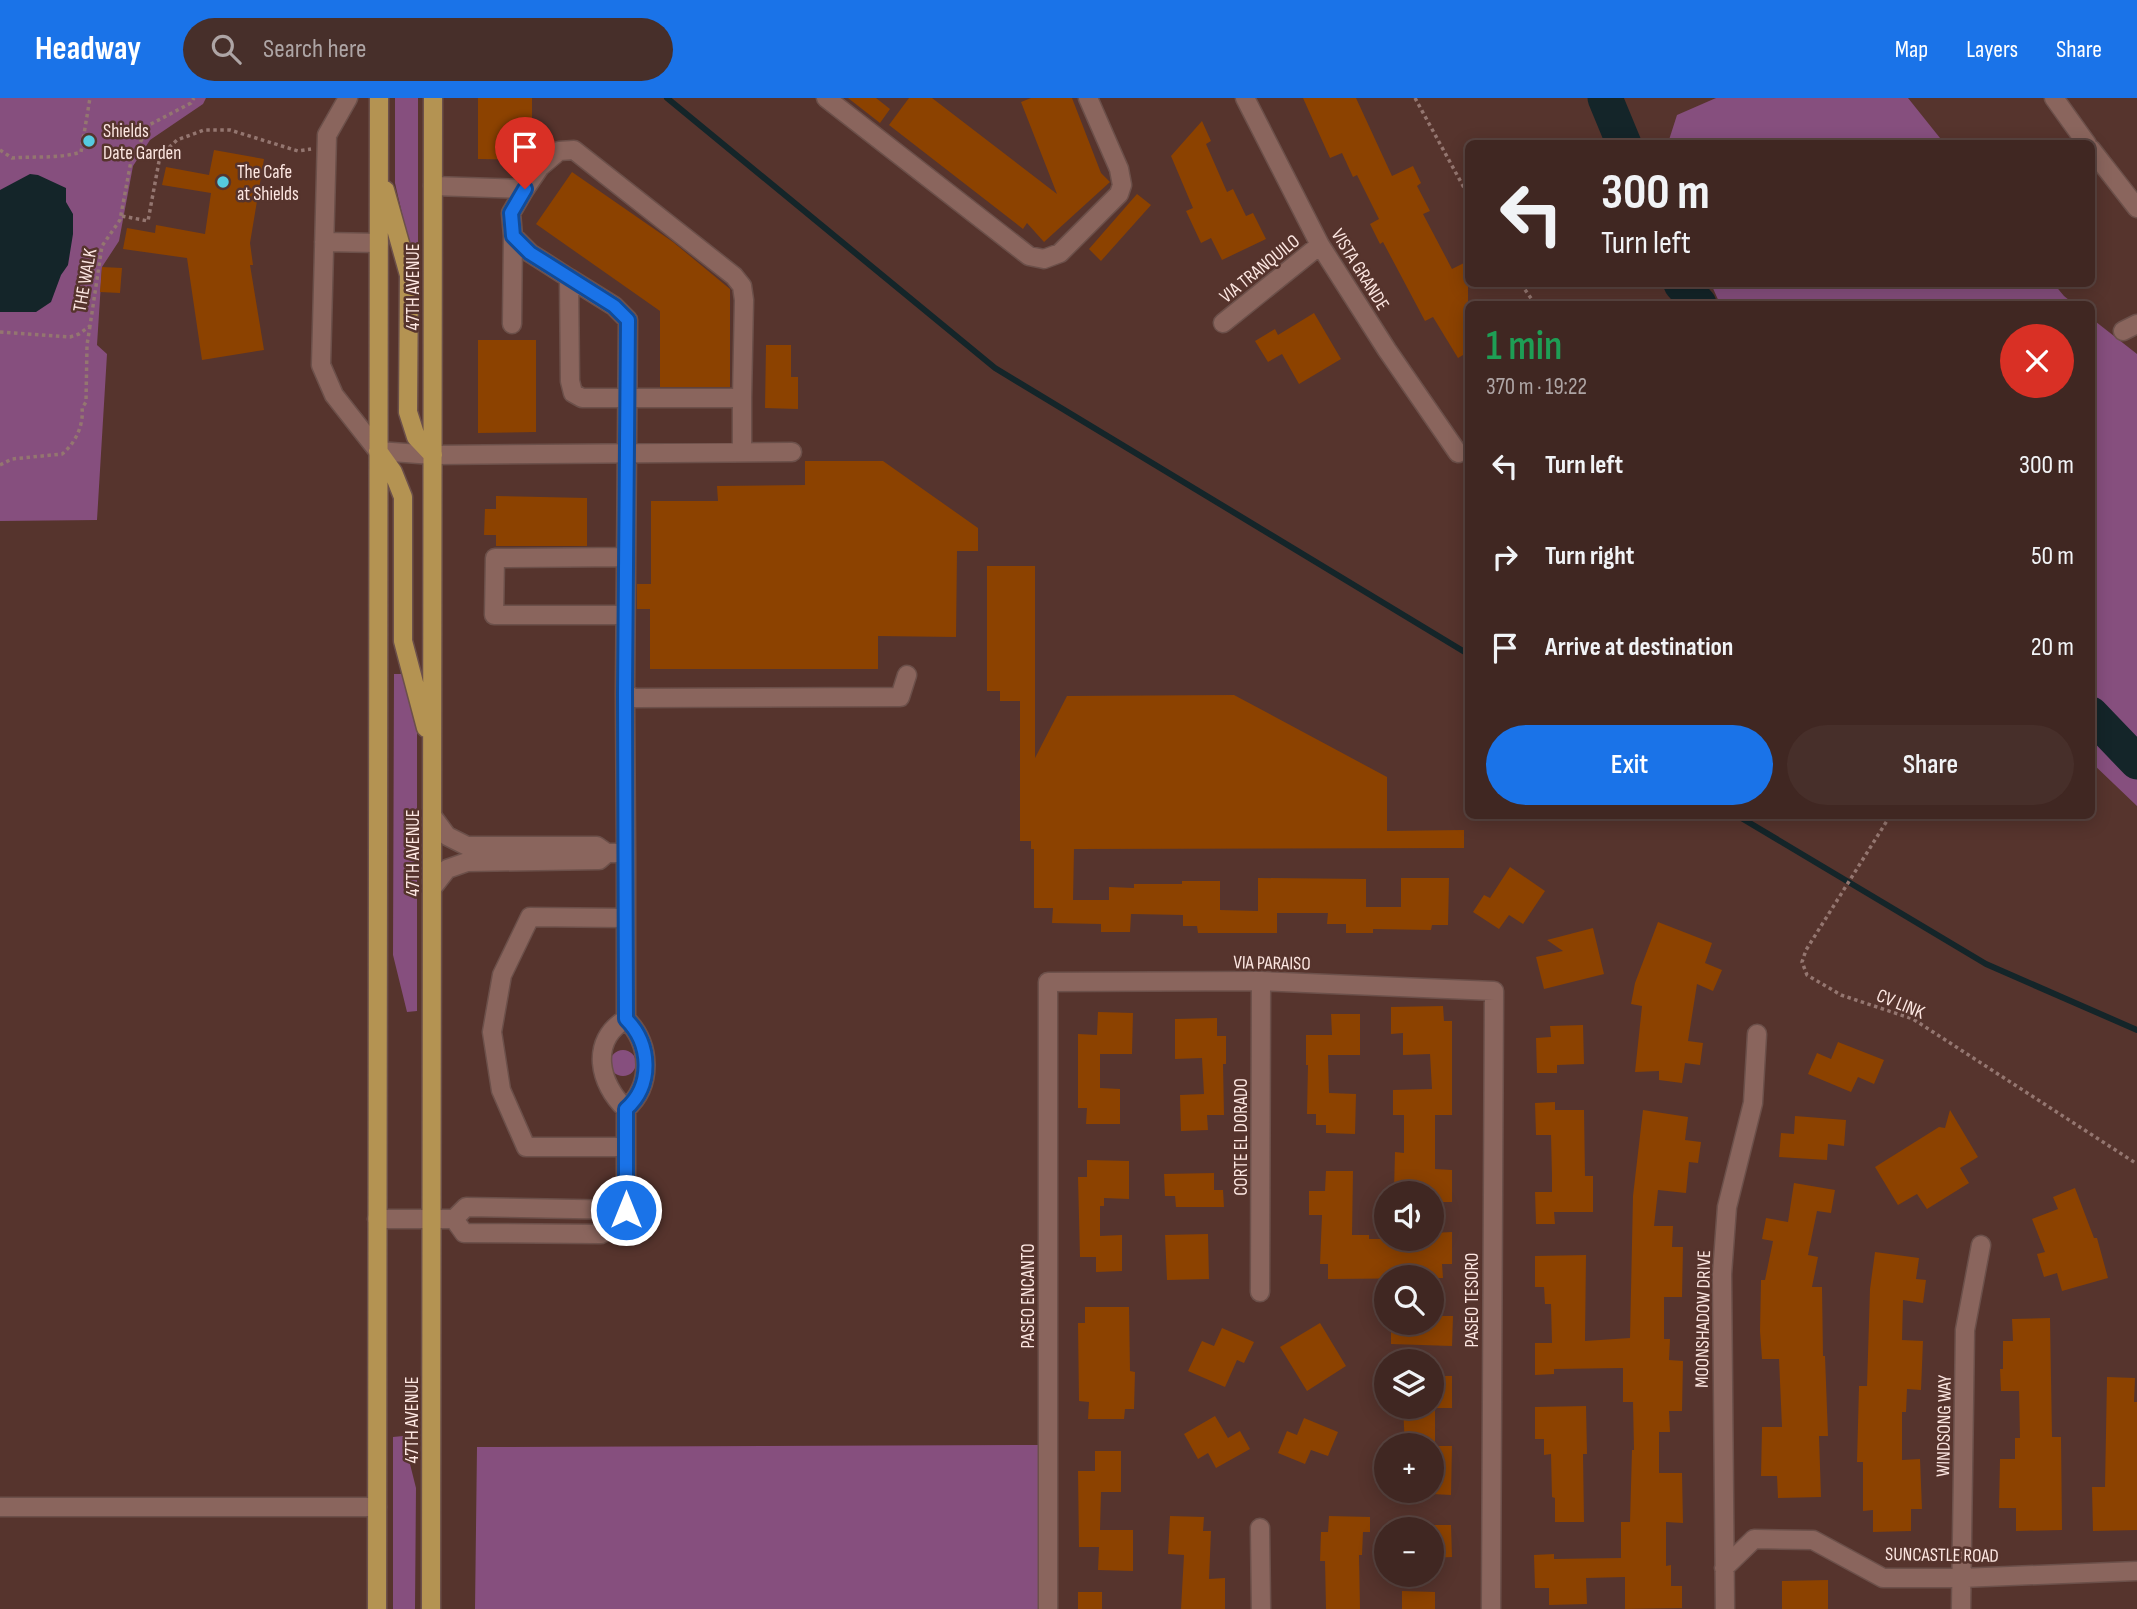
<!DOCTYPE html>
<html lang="en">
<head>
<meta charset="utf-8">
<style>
	:root { --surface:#402722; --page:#472f2a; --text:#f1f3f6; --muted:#aea5a5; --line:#594440; --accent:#1a73e8 }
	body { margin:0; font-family:"Sofia Sans Condensed",sans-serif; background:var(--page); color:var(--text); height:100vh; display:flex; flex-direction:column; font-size:26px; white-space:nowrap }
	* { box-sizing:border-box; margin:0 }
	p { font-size:23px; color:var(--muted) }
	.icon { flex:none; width:38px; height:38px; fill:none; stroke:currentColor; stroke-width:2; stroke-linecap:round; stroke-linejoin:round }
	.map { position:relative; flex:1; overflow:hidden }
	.sheet { position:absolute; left:1465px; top:203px; width:630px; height:518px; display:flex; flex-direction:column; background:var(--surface); border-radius:10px; box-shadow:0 4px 18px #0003,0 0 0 2px var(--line) }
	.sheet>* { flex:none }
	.hud { position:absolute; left:1465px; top:42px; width:630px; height:147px; border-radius:10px; box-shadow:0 4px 18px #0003,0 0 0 2px var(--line); background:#402722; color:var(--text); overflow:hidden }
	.tools { position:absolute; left:1374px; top:1083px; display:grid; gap:14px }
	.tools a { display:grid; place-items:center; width:70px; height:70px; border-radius:50%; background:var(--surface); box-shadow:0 4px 18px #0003,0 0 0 2px var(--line); font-size:35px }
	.pin { position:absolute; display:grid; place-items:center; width:60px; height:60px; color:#fff; margin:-72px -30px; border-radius:50% 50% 50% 0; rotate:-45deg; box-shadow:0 0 7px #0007 }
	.pin .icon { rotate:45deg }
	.me { position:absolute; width:77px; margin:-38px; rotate:0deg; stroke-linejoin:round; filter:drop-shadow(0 0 5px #0008) }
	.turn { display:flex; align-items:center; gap:24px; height:147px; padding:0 21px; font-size:32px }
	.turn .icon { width:91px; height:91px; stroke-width:2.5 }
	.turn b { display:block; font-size:49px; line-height:60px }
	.round { display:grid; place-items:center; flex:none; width:74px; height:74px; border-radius:37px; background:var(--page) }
	.headline { display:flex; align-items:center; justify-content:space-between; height:119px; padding:0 21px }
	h1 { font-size:42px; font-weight:600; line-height:52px; color:#1e9e55 }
	.cta { display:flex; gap:14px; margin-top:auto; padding:14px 21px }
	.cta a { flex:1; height:80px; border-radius:42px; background:var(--accent); color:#fff; font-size:28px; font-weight:600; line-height:80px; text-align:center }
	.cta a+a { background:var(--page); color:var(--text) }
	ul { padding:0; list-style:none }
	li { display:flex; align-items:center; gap:21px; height:91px; padding:0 21px }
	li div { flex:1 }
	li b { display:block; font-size:26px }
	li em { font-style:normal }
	header { display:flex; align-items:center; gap:42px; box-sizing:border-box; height:98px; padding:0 35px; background:var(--accent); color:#fff }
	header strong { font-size:33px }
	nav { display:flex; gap:38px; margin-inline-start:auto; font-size:24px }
	.search { width:490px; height:63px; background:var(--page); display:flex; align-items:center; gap:18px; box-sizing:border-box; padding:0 24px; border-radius:38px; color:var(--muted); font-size:26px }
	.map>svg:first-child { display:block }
	.green { fill:#864f7e }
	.water { fill:#142529 }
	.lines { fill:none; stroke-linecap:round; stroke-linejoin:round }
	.stream { stroke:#142529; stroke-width:6 }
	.river { stroke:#142529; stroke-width:35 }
	.building { fill:#8c4200 }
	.minor-casing { stroke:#6c504a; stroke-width:21 }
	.major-casing { stroke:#6c504a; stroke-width:21 }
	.path { stroke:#947670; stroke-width:3.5; stroke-dasharray:3.5 3.5; stroke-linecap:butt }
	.minor { stroke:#8a655d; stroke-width:18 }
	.major { stroke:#b49352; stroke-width:18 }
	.route-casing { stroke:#114b97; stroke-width:18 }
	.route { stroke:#1a73e8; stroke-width:12 }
	.poi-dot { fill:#55cae0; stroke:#56342d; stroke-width:2.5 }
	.labels { text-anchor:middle; stroke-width:5; stroke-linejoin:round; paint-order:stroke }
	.poi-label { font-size:19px; fill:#fce6e1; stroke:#56342d; text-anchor:start }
	.street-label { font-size:19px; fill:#fce6e1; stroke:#56342d }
</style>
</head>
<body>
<header>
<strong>Headway</strong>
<div class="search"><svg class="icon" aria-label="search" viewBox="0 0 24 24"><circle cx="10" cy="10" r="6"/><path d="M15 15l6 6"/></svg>Search here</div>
<nav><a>Map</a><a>Layers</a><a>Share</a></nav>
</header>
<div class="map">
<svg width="2137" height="1511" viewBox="0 0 2137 1511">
	<rect width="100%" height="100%" fill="#56342d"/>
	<path class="green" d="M0,0H206L203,6L150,42L133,68L119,143L102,169L97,247L107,256L97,422L0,423Z
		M395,0H418V146H409L395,85Z
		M1716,0H1908L1944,45H1668L1677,17Z
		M1711,186H2054L2064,198L2074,206H1720Z
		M2091,220L2137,256V708L2091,664Z
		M394,576H403L417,633V913L407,914L393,857Z
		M610 965a13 13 0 1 1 26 0a13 13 0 1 1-26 0Z
		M403,1338L416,1390L415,1511H393V1339Z
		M1048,1347V1511H475L477,1349Z"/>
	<path class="water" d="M30,76L38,77L66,90V104L73,116V136L68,167L61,177L51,204L36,214H0V92Z"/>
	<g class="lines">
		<path class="stream" d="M667,0L995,270L1468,556
			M1738,718L1986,866L2137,932"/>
		<path class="river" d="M1605,0L1624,46
			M1681,186L1699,206
			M2091,616L2137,664"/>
	</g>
	<path class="building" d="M478,0H532V62L478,61Z
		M848,0H876L890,11L880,25Z
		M909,0H932L1057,96L1021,4L1031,0H1072L1101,75L1110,84L1044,144L1027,125L1023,131L889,27Z
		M1303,0H1356L1392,78L1413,68L1421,85L1417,88L1430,113L1423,116L1452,171L1468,163V254L1458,260L1433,219L1425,223L1383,144L1380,146L1370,126L1379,121L1357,77L1353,79L1342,55L1330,60Z
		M1202,23L1211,43L1206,46L1227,94L1233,91L1246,118L1253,115L1266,141L1222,162L1211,140L1201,145L1186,113L1193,110L1171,58Z
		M214,52L264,61L250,145L253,167H250L264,252L202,262L187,160L123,151L127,130L155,135L156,127L205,136L211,95L162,87L166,69L209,77Z
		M572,74L673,144L730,191V289H660V213L536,126Z
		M1137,96L1151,107L1101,163L1089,151Z
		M102,169L122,170L120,195L100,194Z
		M1314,215L1341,261L1299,286L1282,256L1268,264L1255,243L1275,231L1278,237Z
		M478,242H536V334L478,335Z
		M766,247H791V279H798V311L765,310Z
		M805,363H883L978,430V453H957L956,539L878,538V571H650V511H637V486H651V403H718L717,388L805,387Z
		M496,398L587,400V448H496V437H484L485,411H496Z
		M987,468H1035V660L1067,598L1234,597L1387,679V733L1464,732V750L1074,751L1073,802H1109V789L1134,790V786H1182V783H1220V812L1258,813V780L1366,781V809H1401V780H1449L1448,827H1432L1431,832L1373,831V835H1346V826H1327L1328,815H1277V835H1198L1197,828H1183V817L1131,816L1130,834H1101V826L1052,825L1053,810H1034V751H1031V743H1020V603H1000V593H987Z
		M1510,769L1545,793L1523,826L1509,817L1499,831L1473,814L1484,797L1490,800Z
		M1658,824L1712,845L1705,865L1722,872L1713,893L1697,886L1688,943L1703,945L1700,967L1685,965L1682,985L1659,982V973L1635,974L1642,908L1631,906L1635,885Z
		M1593,830L1604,876L1544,891L1536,859L1563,853L1547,842Z
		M1443,908L1444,923H1452V1017H1435V1071L1452,1072V1104H1432L1431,1094L1394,1093L1395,1054L1404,1055V1017H1393V992L1432,991L1430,956L1403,957V935L1391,936V909Z
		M1098,914L1133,915L1132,956H1100V990L1120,991V1026H1086L1087,1010H1078V936L1097,937Z
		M1331,916H1360V957H1328L1329,995L1356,996L1355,1036L1326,1035V1027H1316V1016H1307L1308,967H1306V937H1332Z
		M1217,920V938H1226V966H1223L1224,1017H1207L1208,1032L1181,1033L1180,997L1204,996L1202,960L1175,961V921Z
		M1583,927L1584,966L1557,967V975H1537L1536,940L1551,939L1550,928Z
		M1838,944L1884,962L1874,986L1858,979L1851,994L1808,976L1817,955L1831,961Z
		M1555,1004V1012H1584L1585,1078H1593V1114H1554L1555,1126H1536L1535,1094H1552V1078L1551,1037H1536L1535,1005Z
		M1643,1012L1688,1019L1685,1042L1701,1044L1698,1065L1689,1064L1686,1095L1658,1092L1654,1128H1673L1672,1149H1683L1682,1199H1664V1241H1670L1669,1262L1683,1263L1682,1313H1669L1670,1334H1659V1375H1682L1683,1425L1666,1424V1468L1671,1467V1488H1682V1510L1625,1511V1479L1586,1480L1587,1506L1549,1507V1490H1535L1534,1457L1554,1456V1461L1621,1460V1424H1630L1632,1352H1634L1633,1304H1623V1270L1554,1271V1276L1535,1277V1245H1552L1551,1206H1545L1544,1189H1535V1158L1586,1157L1585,1243L1630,1240L1633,1098Z
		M1950,1012L1978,1059L1960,1070L1969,1085L1927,1111L1917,1096L1898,1107L1875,1069L1939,1029L1945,1030Z
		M1795,1018L1846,1022L1844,1048L1828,1046L1827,1062L1779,1059L1781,1035L1794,1036Z
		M1087,1062L1129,1063V1101L1104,1100V1108H1100V1138L1122,1137V1173L1096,1174V1159H1080L1078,1079H1087Z
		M1326,1073H1353L1352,1137H1369V1141H1432V1135L1452,1134V1166H1442L1443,1180L1328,1181V1166H1320L1322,1117H1309V1093H1325Z
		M1214,1075V1092H1223L1224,1109H1176L1175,1098H1165L1164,1076Z
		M1794,1085L1835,1092L1831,1115L1817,1113L1808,1157L1818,1159L1812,1189H1822L1823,1258H1825L1828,1338H1819L1821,1399L1778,1400L1777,1378H1761L1762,1329H1782L1779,1261H1762L1760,1233L1761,1182H1765L1773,1143L1762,1141L1766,1120L1788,1124Z
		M2075,1090L2094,1140H2097L2108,1180L2062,1193L2057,1175L2044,1179L2037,1156L2045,1154L2032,1121L2058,1111L2053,1099Z
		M1208,1136L1209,1181L1167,1182L1165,1137Z
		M1875,1154L1919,1160L1916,1181L1926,1182L1923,1205L1903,1202L1902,1242L1923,1243L1921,1292L1907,1291L1906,1314H1902V1362L1920,1361L1922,1411H1911V1433L1873,1434V1412L1863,1413V1364H1857L1859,1288H1867L1870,1191Z
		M1085,1209H1129L1130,1273L1135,1274L1134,1311H1125L1124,1321H1088L1089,1304L1079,1303L1078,1225H1085Z
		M1432,1218H1453L1452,1248L1391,1246V1225H1432Z
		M2050,1220L2052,1339H2061L2062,1432L2016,1433V1410H1999L2000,1361H2015V1340H2020L2019,1293H2001L2000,1271H2003V1243H2013L2012,1221Z
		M1320,1225L1346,1268L1307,1293L1280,1249Z
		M1222,1230L1254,1244L1244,1265L1237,1262L1225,1289L1188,1273L1202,1243L1214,1248Z
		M1432,1278H1452V1310H1435V1348H1405L1403,1309H1432Z
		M2107,1279L2135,1280L2134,1304H2137V1432L2093,1433L2092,1389H2105Z
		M1586,1308L1587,1356H1583L1584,1424H1555V1400L1552,1399L1551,1356L1544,1357V1341H1535V1309Z
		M1215,1318L1228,1340L1240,1333L1250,1351L1216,1370L1208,1355L1198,1361L1184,1336Z
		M1304,1320L1338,1334L1328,1358L1311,1352L1305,1366L1278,1355L1287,1333L1297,1337Z
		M1432,1348H1452L1451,1397L1432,1396Z
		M1095,1353H1121V1394H1101L1100,1432H1133V1473L1098,1472L1099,1449H1079L1078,1373H1095Z
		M1170,1418L1204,1419L1203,1433H1211L1209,1481L1225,1480V1511H1181L1184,1457L1168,1456Z
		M1329,1418L1370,1419V1434H1363L1362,1457H1359L1360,1511H1326L1325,1463H1320L1321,1434H1328Z
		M1432,1427H1451L1452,1459L1432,1460Z
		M1828,1482V1511H1782V1483Z
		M1402,1493L1435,1494V1511H1402Z
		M1078,1494H1102V1511H1078Z"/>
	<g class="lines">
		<defs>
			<path id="minor" d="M348,0L327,37L321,267L334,297L378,353L433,357L792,354
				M826,0L1029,158L1044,161L1060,155L1119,96L1122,87L1119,71L1088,0
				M1245,0L1320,147L1387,252L1458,355
				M2054,0L2087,46
				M2091,51L2137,110
				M433,88L525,91L540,69L559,53L574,52L734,178L742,188L744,202L742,300H582L573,295L570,283L569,180L530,155L513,138L511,115L525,91
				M324,144L379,145
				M569,180L614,208L628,222L625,595L634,600L900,599L907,577
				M1223,225L1320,147
				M512,226L513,138
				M2123,233L2137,226
				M742,300V354
				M625,517H494L495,460L626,459
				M433,719L447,738L467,748H597L607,755H626L625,595
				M433,789L447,771L467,764L599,762L607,755
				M626,820L530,819L502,877L492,934L501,992L526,1049H626
				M626,1011C653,987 651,946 626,921V755
				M377,1121H454L466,1109L626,1112
				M454,1121L464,1135L601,1136L616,1127L626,1112V1011C599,986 589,943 626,921
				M1260,1194L1261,883
				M0,1409H377
				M1260,1430L1261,1511
				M1724,1470L1754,1441L1813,1442L1883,1480H1961L2137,1473
				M1048,1511V884L1261,883L1494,893L1491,1511
				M1725,1511L1722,1176L1727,1109L1753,1005L1757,936
				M1961,1511L1965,1232L1981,1147"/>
			<path id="major" d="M385,92L409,177L408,314L416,339L433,357
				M378,353L393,374L403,399V543L426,630
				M377,1511L379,0
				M431,1511L433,0"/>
		</defs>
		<use href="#minor" class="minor-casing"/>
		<use href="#major" class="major-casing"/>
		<path class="path" d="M1415,0L1468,97
			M0,52L12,60C35,58 59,61 81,54L90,0
			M122,118L148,123L160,58L177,42L204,32H230L298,53L311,51
			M1521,186L1535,206
			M0,234L70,239L79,236L90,228L102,148L120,122L131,63L149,27L191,5L194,0
			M0,367L12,361L62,356C75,346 84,327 82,310L86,304L87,247L90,228
			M1890,718L1806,852L1802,864L1807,877L1841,897L1913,921L2137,1066"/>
		<use href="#minor" class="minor"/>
		<use href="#major" class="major"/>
	</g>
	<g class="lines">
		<defs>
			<path id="route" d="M525,91L511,115L513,138L530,155L614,208L628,222L625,595L626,921C651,946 653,987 626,1011V1112"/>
		</defs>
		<use href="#route" class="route-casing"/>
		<use href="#route" class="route"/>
	</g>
	<g class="poi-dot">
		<circle cx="89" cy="43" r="7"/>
		<circle cx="223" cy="84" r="7"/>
	</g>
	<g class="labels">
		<g class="poi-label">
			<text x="103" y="39">Shields<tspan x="103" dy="22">Date Garden</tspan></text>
			<text x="237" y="80">The Cafe<tspan x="237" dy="22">at Shields</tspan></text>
		</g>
		<g class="street-label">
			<text transform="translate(1259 170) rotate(-39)" y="7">VIA TRANQUILO</text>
			<text transform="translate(1361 171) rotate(58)" y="7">VISTA GRANDE</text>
			<text transform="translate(84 182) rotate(-80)" y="7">THE WALK</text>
			<text transform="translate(412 189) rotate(-90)" y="7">47TH AVENUE</text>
			<text transform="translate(412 755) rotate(-90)" y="7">47TH AVENUE</text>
			<text transform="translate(1272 864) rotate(1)" y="7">VIA PARAISO</text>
			<text transform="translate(1901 905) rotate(22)" y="7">CV LINK</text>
			<text transform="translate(1240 1039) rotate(-90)" y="7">CORTE EL DORADO</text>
			<text transform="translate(1027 1198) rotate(-90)" y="7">PASEO ENCANTO</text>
			<text transform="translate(1471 1202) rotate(-90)" y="7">PASEO TESORO</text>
			<text transform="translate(1702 1221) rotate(-89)" y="7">MOONSHADOW DRIVE</text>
			<text transform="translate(411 1322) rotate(-90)" y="7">47TH AVENUE</text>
			<text transform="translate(1943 1328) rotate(-89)" y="7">WINDSONG WAY</text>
			<text transform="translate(1942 1456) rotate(1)" y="7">SUNCASTLE ROAD</text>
		</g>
	</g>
</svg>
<div class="tools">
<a><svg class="icon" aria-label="sound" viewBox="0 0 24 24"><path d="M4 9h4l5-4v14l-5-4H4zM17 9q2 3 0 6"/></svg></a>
<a><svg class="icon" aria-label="search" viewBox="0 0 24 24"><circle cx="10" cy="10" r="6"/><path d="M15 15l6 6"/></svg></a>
<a><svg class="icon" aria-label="layers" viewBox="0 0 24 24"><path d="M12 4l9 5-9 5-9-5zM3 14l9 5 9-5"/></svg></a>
<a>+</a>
<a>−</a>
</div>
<div class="pin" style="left:525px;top:91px;background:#d93025"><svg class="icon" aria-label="arrive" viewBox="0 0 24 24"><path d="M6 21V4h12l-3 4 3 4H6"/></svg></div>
<svg class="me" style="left:626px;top:1112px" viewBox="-20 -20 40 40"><circle r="17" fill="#1a73e8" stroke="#fff" stroke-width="3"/><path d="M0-11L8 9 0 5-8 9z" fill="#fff"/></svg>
<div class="hud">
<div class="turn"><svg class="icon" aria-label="left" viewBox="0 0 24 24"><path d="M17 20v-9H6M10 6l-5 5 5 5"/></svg><div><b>300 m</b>Turn left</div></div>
</div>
<section class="sheet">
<div class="headline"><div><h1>1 min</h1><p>370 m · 19:22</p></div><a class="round" style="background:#d93025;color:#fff"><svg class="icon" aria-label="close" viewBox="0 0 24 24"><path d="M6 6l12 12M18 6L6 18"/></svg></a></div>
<ul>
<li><svg class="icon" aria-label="left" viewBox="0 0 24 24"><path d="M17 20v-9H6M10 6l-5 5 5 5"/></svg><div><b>Turn left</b></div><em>300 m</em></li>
<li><svg class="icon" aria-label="right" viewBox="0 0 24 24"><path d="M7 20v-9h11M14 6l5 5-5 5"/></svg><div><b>Turn right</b></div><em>50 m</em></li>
<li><svg class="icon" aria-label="arrive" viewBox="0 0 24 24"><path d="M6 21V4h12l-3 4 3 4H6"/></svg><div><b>Arrive at destination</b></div><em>20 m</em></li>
</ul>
<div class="cta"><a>Exit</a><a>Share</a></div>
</section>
</div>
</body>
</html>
